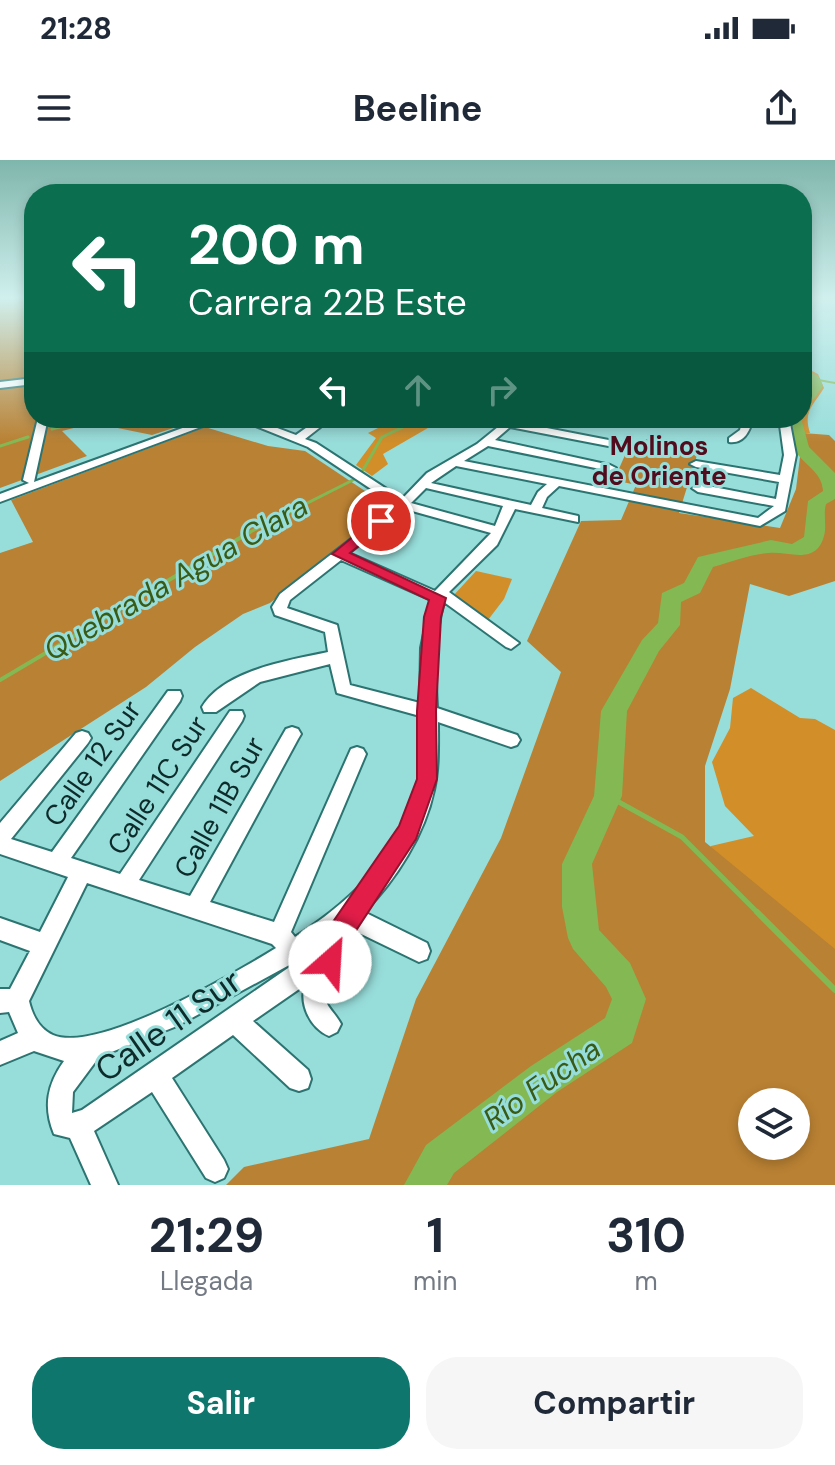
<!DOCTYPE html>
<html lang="es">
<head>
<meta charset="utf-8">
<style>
	:root { --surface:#fff; --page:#f6f6f7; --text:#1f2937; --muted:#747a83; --accent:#0f766e }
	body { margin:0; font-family:"DM Sans",sans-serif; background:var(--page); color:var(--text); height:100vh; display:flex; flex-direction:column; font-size:30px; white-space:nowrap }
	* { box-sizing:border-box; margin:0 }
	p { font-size:26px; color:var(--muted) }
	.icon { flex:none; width:44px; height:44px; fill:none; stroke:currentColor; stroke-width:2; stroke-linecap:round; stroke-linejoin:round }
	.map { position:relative; height:1025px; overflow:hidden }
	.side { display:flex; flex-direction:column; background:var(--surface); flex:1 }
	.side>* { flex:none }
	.top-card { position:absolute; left:24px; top:24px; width:788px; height:244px; border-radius:32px; box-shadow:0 4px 12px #0003; background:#0b6e4f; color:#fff; overflow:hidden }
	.controls { position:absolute; left:738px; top:928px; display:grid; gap:16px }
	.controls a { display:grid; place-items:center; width:72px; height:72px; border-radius:50%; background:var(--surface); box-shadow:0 4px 12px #0003; font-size:40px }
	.pin { position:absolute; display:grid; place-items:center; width:68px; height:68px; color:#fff; margin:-34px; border:4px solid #fff; border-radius:50%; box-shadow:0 2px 8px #0007 }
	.me { position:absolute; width:88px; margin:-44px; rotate:26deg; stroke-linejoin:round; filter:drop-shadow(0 0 6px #0008) }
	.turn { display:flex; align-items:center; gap:28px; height:168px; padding:0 32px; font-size:36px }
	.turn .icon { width:104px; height:104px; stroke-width:2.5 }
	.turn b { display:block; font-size:56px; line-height:68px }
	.lanes { display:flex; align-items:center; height:76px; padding:0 32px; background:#0003; justify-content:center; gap:40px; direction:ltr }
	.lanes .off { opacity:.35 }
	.eta { display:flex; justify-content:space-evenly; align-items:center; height:136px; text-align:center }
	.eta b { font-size:48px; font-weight:700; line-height:56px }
	.primary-button { display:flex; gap:16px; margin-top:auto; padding:16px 32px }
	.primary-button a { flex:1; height:92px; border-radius:32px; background:var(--accent); color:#fff; font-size:32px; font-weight:700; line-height:92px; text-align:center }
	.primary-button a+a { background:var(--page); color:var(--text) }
	.status { display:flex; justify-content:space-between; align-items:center; height:56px; padding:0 40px; background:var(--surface); direction:ltr }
	.status svg { height:22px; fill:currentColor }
	header { display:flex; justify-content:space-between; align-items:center; height:104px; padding:0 32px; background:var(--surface); font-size:36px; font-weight:700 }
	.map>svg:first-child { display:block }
	.green { fill:#d18e29; fill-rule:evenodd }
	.forest { fill:#b98133; fill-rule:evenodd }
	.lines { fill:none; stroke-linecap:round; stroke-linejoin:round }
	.stream-far4 { stroke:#83b853; stroke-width:2 }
	.stream-far3 { stroke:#83b853; stroke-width:3 }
	.stream-far2 { stroke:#83b853; stroke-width:4 }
	.stream-far1 { stroke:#83b853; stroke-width:5 }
	.stream { stroke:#83b853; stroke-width:6 }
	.river { fill:#83b853; fill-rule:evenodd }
	.minor-casing { stroke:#2c7471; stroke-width:4 }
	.minor { fill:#fff; fill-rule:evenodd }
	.route { fill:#e11d48; stroke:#92132f; stroke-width:2 }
	.labels { text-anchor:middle; stroke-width:6; stroke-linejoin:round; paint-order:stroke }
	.far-neighbourhood-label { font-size:26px; font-weight:bold; fill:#510c1d; stroke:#97ddda }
	.street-label { font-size:28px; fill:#0d2b2a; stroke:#97ddda }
	.water-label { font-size:30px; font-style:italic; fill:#395b15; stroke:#97ddda }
	.near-street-label { font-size:34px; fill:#0d2b2a; stroke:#97ddda }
</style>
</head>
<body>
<div class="status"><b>21:28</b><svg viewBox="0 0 49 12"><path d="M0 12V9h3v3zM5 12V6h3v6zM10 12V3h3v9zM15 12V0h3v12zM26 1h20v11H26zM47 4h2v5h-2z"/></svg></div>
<header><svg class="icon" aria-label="menu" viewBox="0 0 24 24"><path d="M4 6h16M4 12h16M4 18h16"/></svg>Beeline<svg class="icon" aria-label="share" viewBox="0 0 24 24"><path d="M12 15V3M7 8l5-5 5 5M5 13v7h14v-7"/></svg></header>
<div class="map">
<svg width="835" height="1025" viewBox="0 0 835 1025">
	<rect width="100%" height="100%" fill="#97ddda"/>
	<path class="green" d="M802,206L818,214L824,228C813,246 803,251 810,273H803L797,294L789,258H802Z
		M398,258H454L440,261L383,294L388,304L372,316L356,305L376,278L368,273Z
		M476,411L512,419L504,439L488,460L453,436Z
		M751,528L800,558L815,559L835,570V1025H465L711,686L754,676L725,646L712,602L730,568L733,538ZM752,942H796V986H752Z"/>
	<path class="forest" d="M0,138H34V258H204L152,275L93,263L62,271L87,296L0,328Z
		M205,267L268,286L305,291L389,347L270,443L243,454L195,487L146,527L0,621V393L33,382L11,340Z
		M803,273L829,275L835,281V421L789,436L750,424L730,529L705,606V682L835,789V1025H226L244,1007L369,979L416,839L501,678L561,512L527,481L581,361L621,360L636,325L614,320L629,286L647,279L698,292L679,353L780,368L796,329ZM752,942H796V986H752Z"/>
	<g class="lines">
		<path class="stream-far4" d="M813,219L835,223"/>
		<path class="stream-far3" d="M52,269L93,258
			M0,286L28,277
			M363,310L382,277L422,258
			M246,374L353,320"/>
		<path class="stream-far2" d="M0,520L250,372"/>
		<path class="stream-far1" d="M608,636L682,677L759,754"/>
		<path class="stream" d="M757,752L835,830"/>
		<path class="river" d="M802,209L818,216L823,226L814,239L802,243V233L809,226L802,219Z
			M785,258H801L809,287L835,313V339L826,344C823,354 827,366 824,376C816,406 788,391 769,393C751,394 731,402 713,407L700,433L681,442L680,465L659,491L627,551L622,636L592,704L599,770L630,803L646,839L632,883L557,932L454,1013L447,1025H404L426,985L531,906L605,858L612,839L606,827L573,789L568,778L562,747V704L594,636L601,551L642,480L658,463L662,433L684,423L698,397L771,380L792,384L804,377L808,341L823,331C822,311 803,305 794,289C788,280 788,268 785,258Z"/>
		<defs>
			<path id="minor" d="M34,218V224L0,228V222Z
				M38,258H48L34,322L210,258H225L0,342V334L29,323L23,320Z
				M236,258H251L296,275L320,258H332L305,279L316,283L402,339L427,313L477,284L509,258H520L516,262L624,283L630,286L624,289L510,267L495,280L610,305L616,308L610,311L488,286L464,301L758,358L774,346L698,332L692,328L698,324L776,339L779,322L696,307L690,304L696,301L780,315L784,295L779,258H789L796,295L785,351L760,366L559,326L547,337L542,348L578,356V362L515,349L497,385L449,432L519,483L511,489L506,487L444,442C434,477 435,512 437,548L517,575L520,580L517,585L511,587L438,562C438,584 439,608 434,630C425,674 396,720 364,752L427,783L430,791L427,799L419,802L355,771C347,780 321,830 326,842C330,850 337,856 341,864L337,872L329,876C310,868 299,844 305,825L253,861L308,910L311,919L308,928L299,931L290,928L233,875L172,918L224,1000L228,1009L224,1018L215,1022L206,1018L152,932L94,971L118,1025H91L70,978L54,974C43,947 47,925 64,901L34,891L0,905V881L18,873L9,852L0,853V829H10L30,791L0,780V758L40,772L68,717L0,694V663L76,573L82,571L88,573L91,578L88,583L11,679L52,692L168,531H180L182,536L180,541L71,698L120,714L230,551H242L244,556L242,561L139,720L190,736L286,569L292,567L298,569L301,574L298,579L210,742L274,762L351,589L357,587L363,589L366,594L291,772L295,777C349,743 400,695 416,631C422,607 421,581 420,556L337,533L330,504L260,522L216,552H204L202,547C224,510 290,500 328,492L325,472L275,455L272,447L280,434L395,345L308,287ZM456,306L547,324L538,332L531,345L431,323ZM426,328L503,346L495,366L411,343ZM405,349L491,373L435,431L349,393ZM341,400L431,440L421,488L420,543L350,525L337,465L287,448L290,440ZM87,723L272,784L276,788C235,813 98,894 53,875C39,869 32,854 29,841ZM304,797L82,950L72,953L73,932L99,897L177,866Z
				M743,258H753C750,271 744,284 729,282V278L740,270Z"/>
		</defs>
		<use href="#minor" class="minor-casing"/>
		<use href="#minor" class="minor"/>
	</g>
	<linearGradient id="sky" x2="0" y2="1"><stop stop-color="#7fb6ac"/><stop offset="0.49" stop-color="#d0f0ee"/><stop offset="1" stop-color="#d0f0ee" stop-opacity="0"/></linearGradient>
	<rect width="835" height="282" fill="url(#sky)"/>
	<path class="route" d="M376,358L389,361L350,393L446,438L441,457L436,551L437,619L416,679L346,786L339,811L330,814L321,811L317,802L326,772L399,666L417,619V551L424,457L429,440L332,394Z"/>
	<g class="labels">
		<g class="far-neighbourhood-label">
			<text x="659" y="295">Molinos<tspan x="659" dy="30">de Oriente</tspan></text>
		</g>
		<g class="street-label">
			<text transform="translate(92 603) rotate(-55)" y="10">Calle 12 Sur</text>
			<text transform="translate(157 625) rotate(-57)" y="10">Calle 11C Sur</text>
			<text transform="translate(219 647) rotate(-61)" y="10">Calle 11B Sur</text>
		</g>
		<g class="water-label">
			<text transform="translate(176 418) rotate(-30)" y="10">Quebrada Agua Clara</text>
			<text transform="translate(542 924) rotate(-35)" y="10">Río Fucha</text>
		</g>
		<g class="near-street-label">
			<text transform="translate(168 865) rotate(-35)" y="12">Calle 11 Sur</text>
		</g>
	</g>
</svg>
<div class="controls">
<a><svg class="icon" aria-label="layers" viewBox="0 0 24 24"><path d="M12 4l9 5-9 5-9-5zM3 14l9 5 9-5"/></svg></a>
</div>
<div class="pin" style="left:381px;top:361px;background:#d93025"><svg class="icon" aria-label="arrive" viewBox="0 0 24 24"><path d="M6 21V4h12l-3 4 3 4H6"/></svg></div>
<svg class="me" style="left:330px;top:802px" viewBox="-20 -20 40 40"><circle r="19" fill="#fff"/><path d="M0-13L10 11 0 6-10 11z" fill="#e11d48"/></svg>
<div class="top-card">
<div class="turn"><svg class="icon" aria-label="left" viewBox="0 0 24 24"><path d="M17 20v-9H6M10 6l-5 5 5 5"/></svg><div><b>200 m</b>Carrera 22B Este</div></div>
<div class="lanes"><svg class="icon" aria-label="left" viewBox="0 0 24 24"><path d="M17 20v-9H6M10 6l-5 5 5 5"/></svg><svg class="icon off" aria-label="ahead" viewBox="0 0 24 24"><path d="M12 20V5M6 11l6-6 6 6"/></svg><svg class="icon off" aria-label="right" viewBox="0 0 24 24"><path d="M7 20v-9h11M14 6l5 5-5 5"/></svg></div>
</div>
</div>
<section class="side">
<div class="eta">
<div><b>21:29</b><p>Llegada</p></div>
<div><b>1</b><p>min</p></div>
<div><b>310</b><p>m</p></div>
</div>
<div class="primary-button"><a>Salir</a><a>Compartir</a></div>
</section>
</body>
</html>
